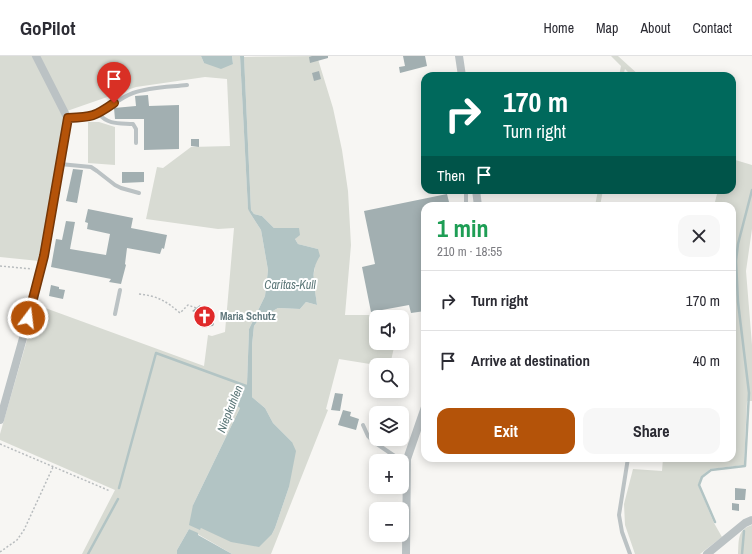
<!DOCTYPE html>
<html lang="en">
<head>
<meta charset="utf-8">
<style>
	:root { --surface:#fff; --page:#f7f7f7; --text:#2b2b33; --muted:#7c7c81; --line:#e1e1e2; --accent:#b45309 }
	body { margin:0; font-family:"Archivo Narrow",sans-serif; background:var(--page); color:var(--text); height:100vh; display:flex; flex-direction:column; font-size:15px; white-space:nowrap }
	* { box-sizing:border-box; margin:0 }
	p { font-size:13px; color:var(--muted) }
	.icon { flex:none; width:22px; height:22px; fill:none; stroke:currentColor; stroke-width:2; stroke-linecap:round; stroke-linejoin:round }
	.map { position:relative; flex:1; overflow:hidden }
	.drawer { position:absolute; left:421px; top:146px; width:315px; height:260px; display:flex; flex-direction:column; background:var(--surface); border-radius:12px; box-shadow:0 2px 10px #0003 }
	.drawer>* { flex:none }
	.top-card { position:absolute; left:421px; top:16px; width:315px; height:122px; border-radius:12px; box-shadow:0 2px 10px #0003; background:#00695c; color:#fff; overflow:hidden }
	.controls { position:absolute; left:369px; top:254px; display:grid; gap:8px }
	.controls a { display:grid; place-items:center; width:40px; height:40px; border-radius:8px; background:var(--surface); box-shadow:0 2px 10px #0003; font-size:20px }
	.pin { position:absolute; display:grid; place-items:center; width:34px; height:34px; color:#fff; margin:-41px -17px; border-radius:50% 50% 50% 0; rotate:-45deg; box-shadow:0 0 4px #0007 }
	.pin .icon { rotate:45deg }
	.me { position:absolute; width:44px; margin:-22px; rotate:15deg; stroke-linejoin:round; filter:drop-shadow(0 0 3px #0008) }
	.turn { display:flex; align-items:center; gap:14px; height:84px; padding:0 16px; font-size:18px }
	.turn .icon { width:52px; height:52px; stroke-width:2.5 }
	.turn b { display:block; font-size:28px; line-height:34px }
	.then { display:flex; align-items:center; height:38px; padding:0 16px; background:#0003; gap:8px; font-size:15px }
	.round { display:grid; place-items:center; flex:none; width:42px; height:42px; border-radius:12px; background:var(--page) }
	.overview { display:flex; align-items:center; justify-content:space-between; height:68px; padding:0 16px }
	h1 { font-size:24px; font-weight:700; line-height:30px; color:#1e9e55 }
	.primary-button { display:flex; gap:8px; margin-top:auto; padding:8px 16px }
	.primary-button a { flex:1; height:46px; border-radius:12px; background:var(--accent); color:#fff; font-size:16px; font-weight:700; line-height:46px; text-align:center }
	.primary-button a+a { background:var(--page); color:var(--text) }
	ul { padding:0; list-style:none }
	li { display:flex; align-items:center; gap:12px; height:60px; padding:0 16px; border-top:1px solid var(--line) }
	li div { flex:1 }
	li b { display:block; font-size:15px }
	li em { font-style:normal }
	header { display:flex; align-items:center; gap:24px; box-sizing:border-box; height:56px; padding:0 20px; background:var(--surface); border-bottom:1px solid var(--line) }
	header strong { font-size:19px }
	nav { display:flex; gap:22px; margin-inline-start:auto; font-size:14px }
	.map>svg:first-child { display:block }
	.green { fill:#d8dbd3 }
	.water { fill:#b2c4c4 }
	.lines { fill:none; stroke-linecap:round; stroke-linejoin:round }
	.stream { stroke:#b2c4c4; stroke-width:2.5 }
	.building { fill:#a2afb1 }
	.path { stroke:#b8bcbe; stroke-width:1.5; stroke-dasharray:2 2; stroke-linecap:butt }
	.lane { stroke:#bbc2c4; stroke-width:4 }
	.street { stroke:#bbc2c4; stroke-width:8 }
	.route-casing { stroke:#753606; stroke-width:10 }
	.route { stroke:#b45309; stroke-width:7 }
	.labels { text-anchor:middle; stroke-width:4; stroke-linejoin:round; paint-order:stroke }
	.poi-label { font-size:11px; font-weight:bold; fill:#62797e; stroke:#fff; text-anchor:start }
	.water-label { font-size:12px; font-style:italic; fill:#5d7879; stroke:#fff }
</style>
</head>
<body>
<header>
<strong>GoPilot</strong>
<nav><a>Home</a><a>Map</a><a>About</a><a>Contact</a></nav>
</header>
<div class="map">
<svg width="752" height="498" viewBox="0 0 752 498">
	<rect width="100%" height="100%" fill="#f7f6f3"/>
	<path class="green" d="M0,0H34L66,63L39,205L0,201Z
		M39,0H201L204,7L233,8L232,0H240L248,152L250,157L261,174L268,214L265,240L249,273L247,328L244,332L236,350L240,352L193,449L200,473L201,472L272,478L275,472L289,431L292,386L273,367L265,352L252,341V289L254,270L259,263L278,252L300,253L306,246L317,249L313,222L318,193L298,188L295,183L299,172H274L262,160L254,158L251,154L244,1L317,0L333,52L342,94L348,135L351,189L345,259H400V261H376V287H395L390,309H376L339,303L326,353L328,354L271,498H232L189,473L177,494V498H82L115,434L0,384V378L37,249L204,310L208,279L212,280L225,276L234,172L218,173L146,163L157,111L163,112L191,91L230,90L227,23L205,21L136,31L67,55Z
		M611,0H618L640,20H632L625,13L623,20H619L621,10Z
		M88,66H99L115,71V109L88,107Z
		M732,103L752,109V173L746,215L752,289V345H747L744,409L710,413L702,420L698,429L714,467L722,481L700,498H635L625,469L624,448L633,413L662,415L663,402H732V150H714L718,134H732Z
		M598,134H603L600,150H595Z
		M752,469V498H738C739,484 737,474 752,469Z"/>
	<path class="water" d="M201,0H232L233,8L221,13L204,7Z
		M240,0H244L251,154L254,158L262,160L274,172H299L300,179L295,183L298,188L318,193L320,200C309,217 315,230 317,249L306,246L300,253L278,252L259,263L254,270L252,289V341L265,352L273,367L292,386L296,395L289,431L275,472L272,478L259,491L231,486L201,472L200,474L189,469L193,449L240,352L236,350L244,332L247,328L249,273L265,240L268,214L261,174L250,157L248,153Z
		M189,473L198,477V479L232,498H177V494Z"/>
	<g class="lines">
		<path class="stream" d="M119,432L156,297L249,331
			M715,466L699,429L702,421L711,414L745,410L749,337L738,246L736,205L738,188L752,134
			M88,498L118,443
			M742,498L744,475"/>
	</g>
	<path class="building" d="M312,0H328V2L310,7L309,1Z
		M403,0H425L427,10L400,17L399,11L405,10Z
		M319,15L321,23L314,25L312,17Z
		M148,39L149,50L179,49V93L144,94V63H115L114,52L136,50L135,40Z
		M191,83H199V91L191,90Z
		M73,113L83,114L77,147L66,145Z
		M122,116H144V126L122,127Z
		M447,138L450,150H425V189L421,190L425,207V255L411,257L409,249L371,256L362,211L375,208L364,155Z
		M88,153L133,162L131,172L167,179L164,193L162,192L160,198L127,192L125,208L126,209L121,228L109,226L111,223L51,211L56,183L62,184L66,165L75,166L70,193L106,199L110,178L87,173L88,167L85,166Z
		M51,229L59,231V233L65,234L63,243L49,240Z
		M200,249L201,252L206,253L214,260V268L213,270L203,271L201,266L196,262V257L192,255Z
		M335,337L343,338L340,355L331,354Z
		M343,354L351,356L350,360L359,363L356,374L338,369Z
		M735,432L746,433L745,444H735Z
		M732,447L739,448V455L732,454Z"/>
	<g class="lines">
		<path class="path" d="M0,210L32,213
			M139,238C158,240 166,245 180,257L188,249L196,252
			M0,388L110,435
			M0,496L17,484L24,474L53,411"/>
		<path class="lane" d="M99,58C108,69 120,67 133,68L136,73V87
			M68,62C78,62 89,63 98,58C110,52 119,42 133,37C150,31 169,31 187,29
			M60,108L91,111L97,115L115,129L121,132L139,137
			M466,150V137L469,134
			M115,258L120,234
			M363,369L368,380L374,386L399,403H407
			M628,402L619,459L622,476L630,498"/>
		<path class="street" d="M459,0L462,20
			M476,134L478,150
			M0,364L32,250L44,200L68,63L36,0
			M406,498L407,403L425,351
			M707,498L745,467L752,464"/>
	</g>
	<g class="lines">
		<defs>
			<path id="route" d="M28,262L44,200L68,62C92,61 94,61 114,47"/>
		</defs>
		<use href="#route" class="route-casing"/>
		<use href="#route" class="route"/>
	</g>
	<defs>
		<symbol id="church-disc" viewBox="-11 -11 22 22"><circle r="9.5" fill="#e02a2a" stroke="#fff"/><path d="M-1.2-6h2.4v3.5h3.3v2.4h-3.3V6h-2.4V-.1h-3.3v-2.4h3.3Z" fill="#fff"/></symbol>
	</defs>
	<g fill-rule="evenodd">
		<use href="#church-disc" x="192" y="248" width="25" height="25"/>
	</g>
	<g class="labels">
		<g class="poi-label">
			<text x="220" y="264">Maria Schutz</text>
		</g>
		<g class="water-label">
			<text x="290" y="233">Caritas-Kull</text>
			<text transform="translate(230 353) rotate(-68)" y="4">Niepkuhlen</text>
		</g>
	</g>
</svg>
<div class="controls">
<a><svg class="icon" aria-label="sound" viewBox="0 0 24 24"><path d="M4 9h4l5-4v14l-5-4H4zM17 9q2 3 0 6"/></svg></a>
<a><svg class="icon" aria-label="search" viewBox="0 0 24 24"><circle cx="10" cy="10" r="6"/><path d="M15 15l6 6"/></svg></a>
<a><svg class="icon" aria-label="layers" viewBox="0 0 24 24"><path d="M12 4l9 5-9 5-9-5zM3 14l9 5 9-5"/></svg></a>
<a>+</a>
<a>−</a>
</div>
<div class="pin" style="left:114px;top:47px;background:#d93025"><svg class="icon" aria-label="arrive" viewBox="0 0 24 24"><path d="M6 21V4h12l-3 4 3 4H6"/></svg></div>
<svg class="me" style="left:28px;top:262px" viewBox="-20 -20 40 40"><circle r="17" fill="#b45309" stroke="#fff" stroke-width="3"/><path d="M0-11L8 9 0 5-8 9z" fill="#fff"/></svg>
<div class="top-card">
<div class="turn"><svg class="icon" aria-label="right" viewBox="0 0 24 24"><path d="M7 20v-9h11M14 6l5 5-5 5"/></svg><div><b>170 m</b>Turn right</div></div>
<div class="then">Then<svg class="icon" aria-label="arrive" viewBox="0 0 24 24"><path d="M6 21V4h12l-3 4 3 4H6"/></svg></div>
</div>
<section class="drawer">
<div class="overview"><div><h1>1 min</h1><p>210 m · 18:55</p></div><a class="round"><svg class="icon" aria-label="close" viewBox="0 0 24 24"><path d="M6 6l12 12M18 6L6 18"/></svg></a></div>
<ul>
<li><svg class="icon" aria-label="right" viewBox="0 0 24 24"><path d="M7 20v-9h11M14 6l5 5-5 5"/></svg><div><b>Turn right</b></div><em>170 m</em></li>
<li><svg class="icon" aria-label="arrive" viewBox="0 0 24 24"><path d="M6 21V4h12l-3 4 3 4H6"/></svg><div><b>Arrive at destination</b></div><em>40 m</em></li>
</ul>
<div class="primary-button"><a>Exit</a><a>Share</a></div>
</section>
</div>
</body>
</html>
